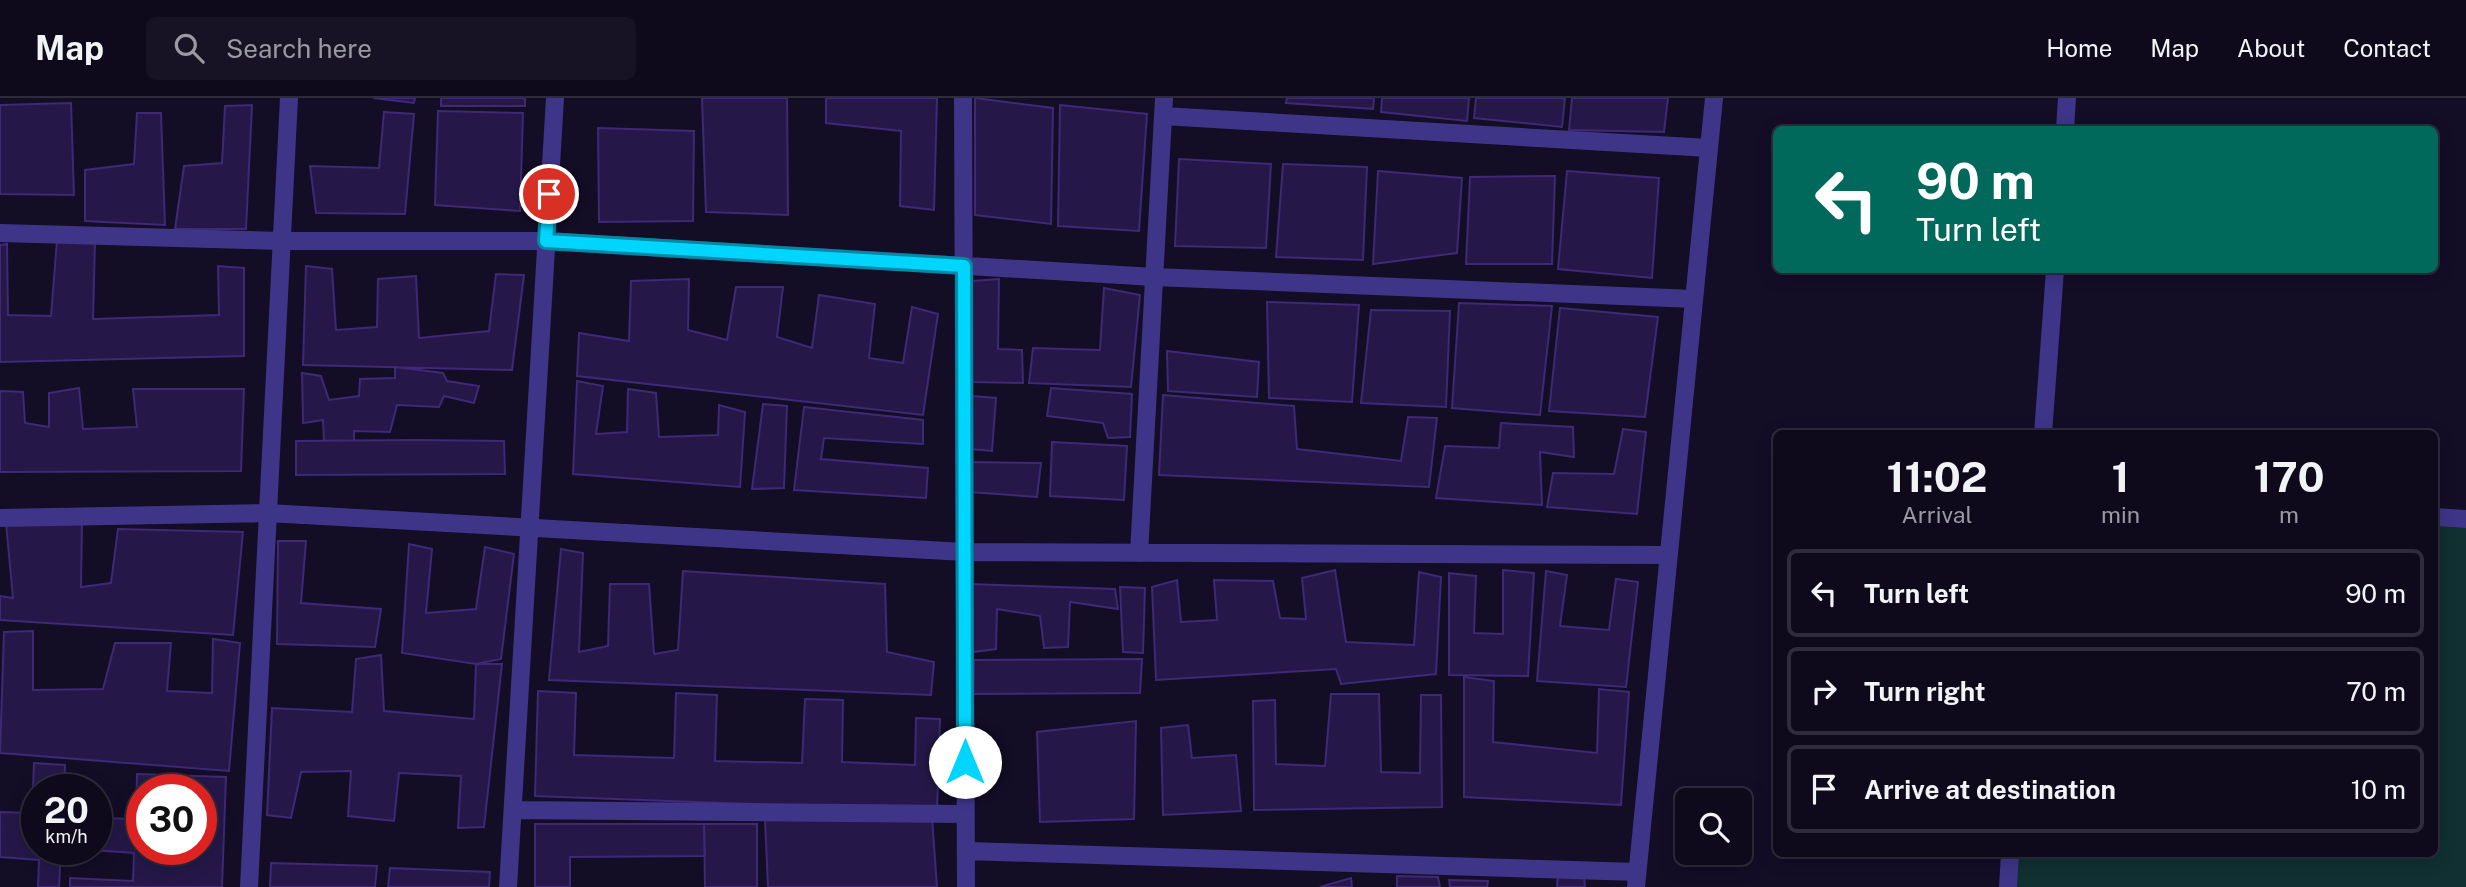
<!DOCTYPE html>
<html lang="en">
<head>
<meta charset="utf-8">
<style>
	:root { --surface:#0e0a1c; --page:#171325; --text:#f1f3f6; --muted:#9b9aa3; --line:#2e2b3b }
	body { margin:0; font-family:"Public Sans",sans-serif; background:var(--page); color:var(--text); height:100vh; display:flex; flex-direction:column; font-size:26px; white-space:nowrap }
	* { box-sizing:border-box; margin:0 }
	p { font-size:23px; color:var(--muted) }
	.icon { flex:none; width:38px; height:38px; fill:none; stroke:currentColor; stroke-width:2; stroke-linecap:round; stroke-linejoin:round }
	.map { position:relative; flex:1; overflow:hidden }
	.side { position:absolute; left:1773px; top:332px; width:665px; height:427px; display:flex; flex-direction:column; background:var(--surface); border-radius:10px; box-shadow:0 4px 18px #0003,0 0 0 2px var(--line) }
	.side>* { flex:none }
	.banner { position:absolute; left:1773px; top:28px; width:665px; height:147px; border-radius:10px; box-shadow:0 4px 18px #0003,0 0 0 2px var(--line); background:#00695c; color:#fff; overflow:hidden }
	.buttons { position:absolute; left:1675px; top:690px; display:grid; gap:14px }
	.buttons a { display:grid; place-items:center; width:77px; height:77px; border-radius:10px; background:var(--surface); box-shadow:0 4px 18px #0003,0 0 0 2px var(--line); font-size:35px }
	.speed { position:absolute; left:21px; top:676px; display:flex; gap:14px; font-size:35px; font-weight:700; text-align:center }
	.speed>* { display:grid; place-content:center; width:91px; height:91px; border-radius:50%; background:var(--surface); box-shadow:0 4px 18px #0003,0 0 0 2px var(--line); line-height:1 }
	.speed small { font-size:18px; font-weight:400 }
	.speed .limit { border:10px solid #d22; background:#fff; color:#111 }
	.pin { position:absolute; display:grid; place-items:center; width:60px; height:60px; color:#fff; margin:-30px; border:4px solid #fff; border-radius:50%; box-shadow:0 2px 7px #0007 }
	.me { position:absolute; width:77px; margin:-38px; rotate:0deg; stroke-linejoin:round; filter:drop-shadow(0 0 5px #0008) }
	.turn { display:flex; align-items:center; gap:24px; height:147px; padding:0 28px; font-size:32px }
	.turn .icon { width:91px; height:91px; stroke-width:2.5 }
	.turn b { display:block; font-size:49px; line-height:60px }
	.eta { display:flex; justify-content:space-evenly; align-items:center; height:119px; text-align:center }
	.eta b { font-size:42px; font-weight:700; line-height:49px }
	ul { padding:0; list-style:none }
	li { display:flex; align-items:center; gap:21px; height:88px; margin:0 14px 10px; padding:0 14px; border:4px solid var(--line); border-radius:10px }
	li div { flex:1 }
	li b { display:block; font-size:26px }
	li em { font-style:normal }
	header { display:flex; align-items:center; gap:42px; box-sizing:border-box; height:98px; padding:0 35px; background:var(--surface); border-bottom:2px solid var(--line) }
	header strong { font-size:33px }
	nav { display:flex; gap:38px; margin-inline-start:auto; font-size:24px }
	.search { width:490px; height:63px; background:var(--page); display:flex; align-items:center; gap:18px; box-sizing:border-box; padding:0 24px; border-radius:10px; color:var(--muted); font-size:26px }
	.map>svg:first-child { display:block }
	.green { fill:#103031 }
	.building { fill:#251849; stroke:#3d2976; stroke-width:2; fill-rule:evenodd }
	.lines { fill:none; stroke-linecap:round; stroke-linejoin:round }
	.street { stroke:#3e3588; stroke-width:18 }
	.route-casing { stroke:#008aa5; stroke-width:18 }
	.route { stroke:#00d5fe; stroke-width:12 }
</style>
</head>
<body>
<header>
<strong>Map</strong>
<div class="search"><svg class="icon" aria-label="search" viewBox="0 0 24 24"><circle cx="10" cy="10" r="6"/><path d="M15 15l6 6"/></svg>Search here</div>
<nav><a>Home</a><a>Map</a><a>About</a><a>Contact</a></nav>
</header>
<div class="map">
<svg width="2466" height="789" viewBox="0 0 2466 789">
	<rect width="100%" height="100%" fill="#130d26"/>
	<path class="green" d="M2434,428L2466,430V789H2008L2010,756H2434Z"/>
	<path class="building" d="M373,0H415L414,5Z
		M441,0H525V8H441Z
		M702,0H787L788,117L706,114Z
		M826,0H937L934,112L900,108L901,33L826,25Z
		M975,0L1053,10L1051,126L975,117Z
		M1287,0H1374L1373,11L1286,5Z
		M1382,0H1469L1467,23L1381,14Z
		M1476,0H1565L1562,29L1474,20Z
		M1572,0H1668L1664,34L1569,32Z
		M71,5L74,97L0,96V7Z
		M252,7L246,131H175L184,68L222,65L225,8Z
		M1060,7L1147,16L1139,133L1058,128Z
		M438,13L523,15L520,113L435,107Z
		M384,14L414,16L405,116L316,115L310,68L379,70Z
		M137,15H161L165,127L85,123V72L134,66Z
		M598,30L694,33L693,123L599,124Z
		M1179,61L1271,66L1266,150L1175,148Z
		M1283,66L1367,69L1363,162L1276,159Z
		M1378,73L1462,80L1457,155L1373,166Z
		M1567,73L1659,80L1652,180L1558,171Z
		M1555,78L1552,166H1466L1470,79Z
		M57,142H95L93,221L219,217L218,168L244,170V258L0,264V147L7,146L8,217L51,218Z
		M306,168L332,171L336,232L377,229L378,181L416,178L419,240L489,233L496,176L524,177L512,272L303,267Z
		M689,181L688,232L727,242L736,189H783L777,239L812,250L819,197L875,206L869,260L903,265L912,209L938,216L923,317L577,278L579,235L629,243L631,183Z
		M999,181L998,251L1022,252L1023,285L972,284V183Z
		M1104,190L1140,197L1131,289L1029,285L1033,250L1100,252Z
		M1267,204L1359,207L1352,304L1269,300Z
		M1459,205L1552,208L1540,317L1452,310Z
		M1560,210L1658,219L1645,319L1549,313Z
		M1371,212L1450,213L1446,309L1361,305Z
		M1167,253L1259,264L1257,299L1168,293Z
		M395,269L443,275L447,283L479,288L474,305L444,298L439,309L397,307L390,334L354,333V343H324L323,322L303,325L302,275L321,278L329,302L359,298L360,281L395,280Z
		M577,283L603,288L596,336L627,334L628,291L656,295L659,339L718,337L719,307L745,314L740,389L573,376Z
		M79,290L83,331L137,329L133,291H244L241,373L0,374V293L23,294L25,325L49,329V295Z
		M1051,290L1132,296L1130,339L1108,340L1103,325L1047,318Z
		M1163,297L1294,308L1297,351L1401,363L1408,319L1437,320L1429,389L1159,377Z
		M971,298L996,300L992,353L969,351Z
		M763,306L787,308L784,390L752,391Z
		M804,309L923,322V346L824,340L821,361L928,370L926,400L794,392Z
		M1501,325L1573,329L1574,359L1540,354L1542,407L1436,400L1445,348L1499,350Z
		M1623,331L1646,334L1637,416L1547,409L1553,375L1614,376Z
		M417,342L504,343L505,376L296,377V343Z
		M1052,344L1127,348L1124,402L1050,398Z
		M970,364L1041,365L1037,399L970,394Z
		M6,425L82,426L81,489L111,485L118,431L243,434L233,537L0,522V498L13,500Z
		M278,443H306L301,505L381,511L375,549L277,546Z
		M409,446L432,451L426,515L476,511L485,449L514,456L501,561L476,566L402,555Z
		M561,451L583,455L579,554L608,548L610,486H649L654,556L678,552L683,473L885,486L887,554L934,564L931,597L549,582Z
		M1335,472L1346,544L1414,547L1419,474L1441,479L1436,576L1341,586L1336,571L1156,582L1152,489L1177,482L1181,524L1217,522L1214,482L1273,483L1280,520L1306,521L1302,480Z
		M1503,472L1534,475L1528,578L1449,577V475L1476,478L1474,535L1503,536Z
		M1546,473L1567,477L1560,528L1609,532L1616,481L1638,484L1626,589L1537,583Z
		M971,486L1115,491L1118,511L1070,504L1068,549L1044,550L1040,518L997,511L996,551L973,554Z
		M1120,489L1145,490L1143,555L1123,554Z
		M33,533V592L103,591L115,545H171L167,593L212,595L213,541L240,545L229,673L0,655L4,534Z
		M381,557L384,613L474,621L476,566H502L484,729L458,730L461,678L399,675L394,723L348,718L351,673L301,674L291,720L267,717L272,610L352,614L356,561Z
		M1142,561L1140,595L973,596L974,562Z
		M1464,579L1494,583L1493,644L1597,655L1599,591L1629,594L1621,707L1464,699Z
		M538,593L576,595L574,657L674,660L676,595L717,597L715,663L802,665L805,601L843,602L842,664L915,667L916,620L940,621L937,713L535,698Z
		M1331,596H1379L1381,674L1420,675L1421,597H1441L1442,709L1254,712L1253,603L1275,602L1276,666L1325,668Z
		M1136,623L1134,721L1040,724L1037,634Z
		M1188,627L1192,660L1236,657L1241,713L1163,717L1161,630Z
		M34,665L65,667L64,691H37V751H61L59,789H38L39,762L0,759V714L32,715Z
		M137,676L226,679L222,789H70V780L133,783L134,755L76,751H96V720L136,721ZM142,691H201V751H142Z
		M932,719L937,789H768L765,722Z
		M535,726H704L705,758L570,759V789H535Z
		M704,726H757V789H705Z
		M271,765L377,768L375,789H270Z
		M390,770L490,774L489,789H388Z
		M1558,776L1584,779L1585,789H1557Z
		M1397,778L1438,779L1440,789H1397Z
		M1351,780L1352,789H1320Z
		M1449,782L1488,783L1487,789H1450Z"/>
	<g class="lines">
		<path class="street" d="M963,0L966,789
			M1163,18L1709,50
			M2065,32L2067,0
			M0,135L282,143H546L1154,179L1694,201
			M2043,336L2055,172
			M2434,419L2466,421
			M0,420L268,415L965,454L1669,457
			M1139,455L1164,0
			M513,712L965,716
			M966,753L1637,774
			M249,789L289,0
			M508,789L555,0
			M1636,789L1714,0
			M2008,789L2010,756"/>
	</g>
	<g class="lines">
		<defs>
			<path id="route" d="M549,96L546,143L964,168L965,664"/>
		</defs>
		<use href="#route" class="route-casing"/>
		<use href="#route" class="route"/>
	</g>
</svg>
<div class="buttons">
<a><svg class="icon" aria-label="search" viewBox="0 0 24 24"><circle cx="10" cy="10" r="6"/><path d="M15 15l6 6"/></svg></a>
</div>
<div class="speed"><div>20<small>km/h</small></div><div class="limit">30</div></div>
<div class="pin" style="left:549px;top:96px;background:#d93025"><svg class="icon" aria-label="arrive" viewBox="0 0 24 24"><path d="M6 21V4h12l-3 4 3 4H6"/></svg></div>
<svg class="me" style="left:965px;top:664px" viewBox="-20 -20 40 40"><circle r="19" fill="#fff"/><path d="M0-13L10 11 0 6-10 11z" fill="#00d5fe"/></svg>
<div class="banner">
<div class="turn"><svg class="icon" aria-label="left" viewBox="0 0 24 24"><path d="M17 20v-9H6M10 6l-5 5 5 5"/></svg><div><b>90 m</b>Turn left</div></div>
</div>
<section class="side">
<div class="eta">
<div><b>11:02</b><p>Arrival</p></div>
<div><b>1</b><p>min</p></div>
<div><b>170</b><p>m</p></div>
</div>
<ul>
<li><svg class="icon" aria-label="left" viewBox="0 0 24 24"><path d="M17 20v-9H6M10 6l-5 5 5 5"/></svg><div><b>Turn left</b></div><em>90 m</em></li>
<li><svg class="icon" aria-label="right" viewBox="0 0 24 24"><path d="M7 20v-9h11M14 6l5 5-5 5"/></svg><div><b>Turn right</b></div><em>70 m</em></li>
<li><svg class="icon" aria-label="arrive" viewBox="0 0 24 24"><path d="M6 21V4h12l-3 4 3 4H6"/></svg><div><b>Arrive at destination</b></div><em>10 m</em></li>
</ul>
</section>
</div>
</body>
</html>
